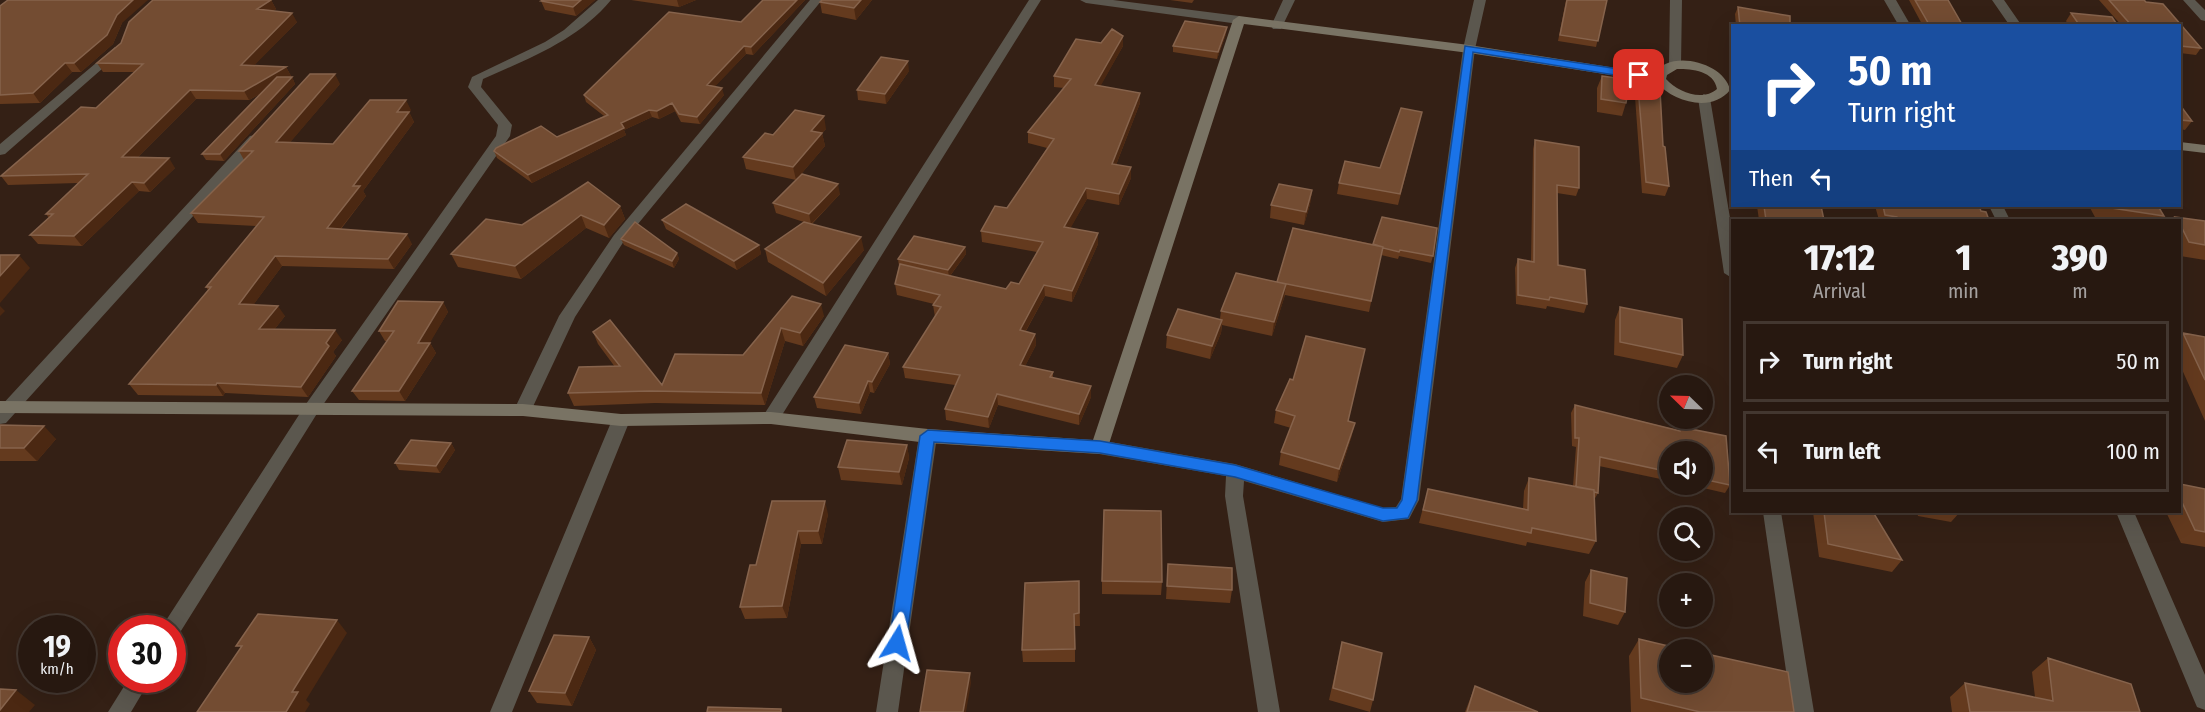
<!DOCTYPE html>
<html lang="en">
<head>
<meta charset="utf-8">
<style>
	:root { --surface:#271810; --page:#2f2119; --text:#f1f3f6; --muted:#a4a09f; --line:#433730 }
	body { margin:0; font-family:"Fira Sans Condensed",sans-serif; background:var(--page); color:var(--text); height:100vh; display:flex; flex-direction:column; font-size:22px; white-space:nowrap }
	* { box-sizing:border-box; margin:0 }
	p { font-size:20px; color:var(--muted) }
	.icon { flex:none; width:33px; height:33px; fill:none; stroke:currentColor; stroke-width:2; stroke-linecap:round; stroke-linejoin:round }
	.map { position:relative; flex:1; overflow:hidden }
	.sheet { position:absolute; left:1731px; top:219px; width:450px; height:294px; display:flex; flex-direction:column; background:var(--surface); border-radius:0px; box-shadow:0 6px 24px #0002,0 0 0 2px var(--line) }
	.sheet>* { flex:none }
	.guide { position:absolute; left:1731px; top:24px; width:450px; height:183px; border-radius:0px; box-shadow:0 6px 24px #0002,0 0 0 2px var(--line); background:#1a4fa0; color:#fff; overflow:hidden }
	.needle { width:39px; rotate:293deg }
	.tools { position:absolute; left:1659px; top:375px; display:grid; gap:12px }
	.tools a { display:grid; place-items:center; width:54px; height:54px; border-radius:50%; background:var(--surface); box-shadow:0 6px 24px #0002,0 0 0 2px var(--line); font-size:30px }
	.speed { position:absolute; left:18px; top:615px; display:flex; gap:12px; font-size:30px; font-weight:700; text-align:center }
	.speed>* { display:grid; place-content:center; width:78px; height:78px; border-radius:50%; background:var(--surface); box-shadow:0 6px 24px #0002,0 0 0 2px var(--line); line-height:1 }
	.speed small { font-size:15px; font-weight:400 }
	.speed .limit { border:9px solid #d22; background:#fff; color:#111 }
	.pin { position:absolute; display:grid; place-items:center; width:51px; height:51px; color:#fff; margin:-26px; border-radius:12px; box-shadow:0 3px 9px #0006 }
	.me { position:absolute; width:66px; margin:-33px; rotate:8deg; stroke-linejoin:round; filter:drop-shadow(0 0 4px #0008) }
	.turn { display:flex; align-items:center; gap:21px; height:126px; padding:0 18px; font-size:27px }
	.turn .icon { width:78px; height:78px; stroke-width:2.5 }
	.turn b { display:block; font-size:42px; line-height:51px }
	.then { display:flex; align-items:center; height:57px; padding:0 18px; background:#0003; gap:12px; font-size:22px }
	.eta { display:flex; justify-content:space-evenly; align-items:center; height:102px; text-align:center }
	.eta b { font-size:36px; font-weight:800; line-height:42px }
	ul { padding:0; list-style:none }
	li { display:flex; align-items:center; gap:18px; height:81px; margin:0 12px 9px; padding:0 6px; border:3px solid var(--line); border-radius:0px }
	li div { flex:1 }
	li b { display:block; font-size:22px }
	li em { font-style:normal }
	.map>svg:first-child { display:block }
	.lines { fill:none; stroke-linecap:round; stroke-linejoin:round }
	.minor { fill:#5b574e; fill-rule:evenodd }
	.tertiary { fill:#5b574e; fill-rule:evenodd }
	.secondary { fill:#797364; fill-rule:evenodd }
	.wall { fill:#643a1e }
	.shaded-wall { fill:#4b2812 }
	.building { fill:#734c32; stroke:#86634c; stroke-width:1.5 }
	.route { fill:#1a73e8; stroke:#114b97; stroke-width:1.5 }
</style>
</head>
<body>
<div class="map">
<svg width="2205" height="712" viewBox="0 0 2205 712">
	<rect width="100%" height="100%" fill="#342015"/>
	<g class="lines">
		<path class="minor" d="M598,0H611C578,40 530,58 483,79L481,87L512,125L510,136L318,412L179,634L172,637V628H162L165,622L306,404L496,136L498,125L468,87L472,77L545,42L564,30Z
			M810,0H822L624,241L575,317L529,415H517L514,410L559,316L614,235Z
			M1029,0H1041L777,423H765L762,418L765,413Z
			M1283,0H1295L1281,29H1273L1271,26Z
			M1474,0H1486L1475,49L1419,500L1409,519L1383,522L1244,481L1243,496L1280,712H1258L1225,496L1226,476L1099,454L1093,452L1090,447L1093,442L1099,440L1235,464L1383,508L1396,507L1401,499L1463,49Z
			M1670,0H1682L1681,65L1675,69L1669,65Z
			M1884,0H1896L1911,26H1899Z
			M1992,0H2004L2022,26H2010Z
			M2183,0H2195L2205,10V21L2201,20Z
			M115,47L121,51L119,54L5,154L0,155V144Z
			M1704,94L1710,98L1732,230V278L1724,273L1698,98Z
			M255,135L262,139L260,142L6,423L0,424V407L250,136Z
			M1989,206H2003L2010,220H1996Z
			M621,414L627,415L630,420L512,712H490L612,420L615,415Z
			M928,429L934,431L937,436L898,712H876L919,436L922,431Z
			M1763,512H1781L1814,712H1792Z
			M2116,512H2134L2205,675V710L2197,707L2194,700Z
			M128,680H150L131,712H108Z"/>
		<path class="tertiary" d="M1080,0H1113L1239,16L1245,20L1239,24L1086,3Z"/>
		<path class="secondary" d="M1239,16L1469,45L1654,74C1670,48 1725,63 1730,90C1712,113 1673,102 1656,82L1469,53L1244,24L1108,447L1105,452L1099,454L928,443L771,424L621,426L523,416L0,413V401L523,404L621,414L771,412L928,429L1093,440L1233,20ZM1677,69C1693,69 1714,71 1717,89C1702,102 1678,92 1666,79L1667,75Z
			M2180,142L2205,145V153L2180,150Z"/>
	</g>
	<path class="wall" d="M271,0L276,9L273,11L297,22L254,65L286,67L291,76L289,77H292L295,84L224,161L206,160L202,154L260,94L249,100L196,99L138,157L175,168L150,192L139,191L82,246L38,244L30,235L49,218L46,214L78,183L8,185L1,176L96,108L134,72H103L97,63L121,43Z
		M595,0L576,16L545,10L541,1Z
		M631,0H696L679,7Z
		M763,0H805L753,55L746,54L715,86L724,95L700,124L681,122L675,111L659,119L652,117L624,130L626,135L532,183L497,158L494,151L557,137L604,116L586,102L584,95L741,22Z
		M872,0L856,20L822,13L820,2Z
		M1170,0H1194L1192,3Z
		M1566,0H1607L1596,47L1558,41Z
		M1909,0H1948L1963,26H1923Z
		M2099,0H2144L2146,2L2163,4L2201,48L2196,55L2180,53V26H2122Z
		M0,6L122,23L113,44L81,72H72L40,103L0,104Z
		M1738,7L1790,26H1736L1735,14Z
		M2071,13L2118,26H2069L2066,21Z
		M1226,34L1217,59L1173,52V46Z
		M1123,36V46L1100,86L1140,93V103L1116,165L1131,178L1119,205L1087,199L1070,228L1098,233V244L1072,302L1045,296L1026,331L1035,334L1036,345L1025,366L1053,372V378L1091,397L1079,425L998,405L989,428L946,420L945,409L955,385L905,378L903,367L935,317L933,305L934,304L897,295L895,284L899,266L898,259L965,247L966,254L950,276L1006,289L1019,284L1037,252L982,242L981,231L1007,208L1047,148L1028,143V132L1064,88L1054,87V76L1101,43Z
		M909,71L886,104L858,100L857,90Z
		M1602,76L1626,103L1622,116L1597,112V88Z
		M340,84L290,142L333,144L411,110L409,112L414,122L363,191L366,196L341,229L412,244L394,269L282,266L253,305L285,316L274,330L342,340L333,352L336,356L308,397L225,393L223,396L138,395L129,384L208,290L206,287L256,226L198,223L191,213L244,160L239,151Z
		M1638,87L1663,146L1669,186L1665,196L1642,193L1635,97Z
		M2180,105L2192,121L2185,130L2180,129Z
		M1422,112L1398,205L1337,194L1339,183L1380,168Z
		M826,129L822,133L825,146L796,180L840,194L812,224L864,250L826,296L768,262L765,249L807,223L776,213L773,203L796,180L746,169L743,157L773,135Z
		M1535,140L1579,188L1576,196L1557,193L1558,265L1587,304L1584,313L1547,306L1546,309L1516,304L1515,268L1518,259L1531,261L1533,149Z
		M1312,190L1310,204L1304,225L1270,218L1271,205Z
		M620,206L625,219L609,238L586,228L521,279L458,267L451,254L522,225Z
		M1757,206H1821L1824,220H1759Z
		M1875,206H1979L1981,211L1989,220H1879Z
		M2089,206H2158L2164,216L2161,220H2109L2096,219Z
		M2175,217L2205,221V260L2180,256V220H2172Z
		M662,220L759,245L761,254L737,270L666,229Z
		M1293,228L1433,256L1431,263L1399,256L1398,259L1381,255L1369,312L1285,295L1272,336L1222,325L1221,333L1210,359L1166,348L1167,335L1220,319L1221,311L1277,282Z
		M621,239L677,253L679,259L674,268L624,245Z
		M792,296L824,316L803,346L785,341L765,405L655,403L574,406L568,393L615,367L598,344L593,332L662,385L743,355Z
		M443,302L448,312L429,343H430L436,353L405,401L359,400L352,391L387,341H385L379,331Z
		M1620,307L1683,355L1677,368L1614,355L1615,320Z
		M2183,333L2205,337V421L2180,365V337Z
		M888,353L890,364L874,393L870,392L861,414L817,408L814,397Z
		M1575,405L1678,430L1680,427L1726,436L1730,485L1725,493L1686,484H1702V452H1670V481L1599,466L1598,493L1594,500L1596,541L1589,554L1527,542L1526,546L1419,523L1428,489L1523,509L1524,491L1529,478L1573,486L1576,447L1572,446L1571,413Z
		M1276,410L1348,421L1352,435L1337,482L1279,465L1281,452L1291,428L1274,423Z
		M0,425L56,439L37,461H0Z
		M451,443L455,450L440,473L399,470L395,463Z
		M907,445L909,458L902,485L841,480L838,467Z
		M2180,484L2205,489V547L2181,543L2166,512H2180Z
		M772,501L828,514L822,544H801L787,618L745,619L740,607L756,565Z
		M1813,512H1873L1902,560L1892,572L1819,557Z
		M1917,512H1960L1951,522L1918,516Z
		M1168,564L1232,590L1230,603L1166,599Z
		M1591,570L1625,612L1618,625L1583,616L1585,582Z
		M1079,581L1080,626H1075V662H1023L1022,650Z
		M1102,581L1162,582L1161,595L1102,594Z
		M589,637L596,650L572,706L537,703L529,691Z
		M1639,639L1794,712H1631L1629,656Z
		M1342,642L1373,700L1370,712L1329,700Z
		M2048,658L2140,712H1952L1950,697L1965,683L2035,697L2032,672Z
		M1475,686L1538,712H1465Z"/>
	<path class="shaded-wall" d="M133,0H148L122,23L113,44L81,72L74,63L117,15Z
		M271,0L276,9L262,18L257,9Z
		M581,0H595L576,16L573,7Z
		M677,0H696L679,7Z
		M797,0H805L753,55L751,47Z
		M861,0H872L856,20L854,8Z
		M292,13L297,22L246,74L241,65Z
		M1227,27L1226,34L1217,59L1218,52Z
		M1123,36V46L1095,96V85Z
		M744,46L746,54L709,93L707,85Z
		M908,61L909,71L886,104L885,94Z
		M65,63L72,72L40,103L33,93Z
		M286,67L291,76L249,100L244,91Z
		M335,74L340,84L282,152L276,142Z
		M292,77L295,84L224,161L220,154Z
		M722,88L724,95L700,124L697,117Z
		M190,90L196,99L129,166L122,157Z
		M1140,93V103L1112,175V164Z
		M406,100L411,110L409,113V112L414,122L363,191L366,196L333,238L327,228L397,112Z
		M672,103L675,111L659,119L657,111Z
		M649,110L652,117L624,130L626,135L532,183L528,175L621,123Z
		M824,116L826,129L822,133L825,146L796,180L793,167L811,131Z
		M169,158L175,168L150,192L144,183Z
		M1131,167V178L1119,205V194Z
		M132,182L139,191L82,246L74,236Z
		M838,184L840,194L811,224L809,214Z
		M1086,188L1087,199L1065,238L1064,227Z
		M1312,190L1310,204L1304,225L1306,212Z
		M620,206L625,219L609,238L604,225Z
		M581,215L586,228L521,279L515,266Z
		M1098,233V244L1072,302V291Z
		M407,234L412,244L394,269L388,259Z
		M861,237L864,250L826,296L823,283Z
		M759,245L761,254L737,270L734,261Z
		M965,247L966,254L949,277L948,270Z
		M677,253L679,259L674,268L672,261Z
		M19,255L30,268L0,303V276Z
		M275,256L282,266L246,315L239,304Z
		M1286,284L1284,298L1272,336L1274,322Z
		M1044,285L1045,296L1020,341V330Z
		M443,302L448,312L424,353L418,343Z
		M821,304L824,316L803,346L800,333Z
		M0,306L5,311L0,316Z
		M278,306L285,316L266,340L259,329Z
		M1222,320L1221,333L1210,359L1212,346Z
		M781,328L785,341L765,405L761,393Z
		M335,330L342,340L333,352L336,356L308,397L301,387L326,343Z
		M1035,334L1036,345L1020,376V365Z
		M430,343L436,353L405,401L399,391Z
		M888,353L890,364L874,393L872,382Z
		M868,381L870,392L861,414L859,403Z
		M217,383L225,393L223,396L216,385Z
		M1091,386V397L1079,425V414Z
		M997,394L998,405L989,428L988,417Z
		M1355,423L1352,435L1337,482L1339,469Z
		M44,426L56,439L37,461L24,448Z
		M451,443L455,450L440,473L436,466Z
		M907,445L909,458L902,485L899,472Z
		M825,501L828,514L822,544L818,531Z
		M798,531L801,544L787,618L782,606Z
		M337,620L347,633L306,700L310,704L305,712H286L292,692Z
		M589,637L596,650L572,706L565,693Z
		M970,673L971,683L966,712H963Z
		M16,690L35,705L29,712H0V710Z"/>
	<path class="building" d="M8,0H133L117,15L107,35L74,63H65L33,93L0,95V6Z
		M153,0H271L257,9L292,13L241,65L286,67L244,91L190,90L122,157L169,158L144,183L132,182L74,236L30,235L53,214H46L88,174L1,176L81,107L96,108L143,64L97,63L121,43L129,22Z
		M543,0H581L573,7L541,1Z
		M763,0H797L751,47L744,46L707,85L722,88L697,117L679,114L672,103L657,111L649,110L621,123L624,128L528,175L494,151L496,148L541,126L557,137L608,115L584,95L669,12L741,22Z
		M822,0H861L854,8L820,2Z
		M1567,0H1607L1598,41L1560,35Z
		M1915,0H1948L1963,26H1930Z
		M2109,0H2144L2146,2L2163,4L2201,48L2180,46V26H2132Z
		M1738,7L1790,16V26H1740Z
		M2071,13L2112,17L2118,26H2080Z
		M1185,21L1227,27L1218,52L1173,46Z
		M1112,29L1123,36L1095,85L1140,93L1112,164L1131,167L1119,194L1086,188L1064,227L1098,233L1072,291L1044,285L1020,330L1035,334L1020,365L1053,372L1050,377L1091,386L1079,414L997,394L988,417L945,409L960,375L903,367L941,307L933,305L940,295L895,284L900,264L1006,289L1011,282L1019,284L1043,242L981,231L995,206L1007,208L1054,139L1028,132L1071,79L1054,76L1076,39L1101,43Z
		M881,57L908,61L885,94L857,90Z
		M310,74H335L276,142L333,144L370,100H406L397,112H409L353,186H360L327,228L407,234L388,259L275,256L239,304L278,306L259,329L335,330L326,343L329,346L301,387L217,383L216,385L129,384L211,287H206L264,217L191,213L253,151H239Z
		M1602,76L1630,80L1626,103L1601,99Z
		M277,77H292L220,154H202Z
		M1638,87L1660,90L1663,146L1665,147L1669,186L1646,182Z
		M2180,105L2192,121L2180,120Z
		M1401,108L1422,112L1400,194L1339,183L1345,161L1380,168Z
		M795,110L824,116L811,131L822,133L793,167L743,157L765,133L773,135Z
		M1535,140L1579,147V188L1557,185L1558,265L1585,270L1587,304L1550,297L1549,300L1518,295V259L1534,262Z
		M802,174L838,184L809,214L773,203Z
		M588,182L620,206L604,225L581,215L515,266L451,254L486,219L522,225Z
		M1279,184L1312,190L1306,212L1271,205Z
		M686,204L759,245L734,261L662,220Z
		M1764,206H1821L1824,220H1766Z
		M1883,206H1979L1981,211L1986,212L1989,220H1898L1897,217L1885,215Z
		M2104,206H2158L2164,216L2105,207Z
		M1382,217L1437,228L1433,256L1400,250L1399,252L1383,248V247L1373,244Z
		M2175,217L2205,221V245L2189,242L2180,224V220H2177Z
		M635,222L677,253L672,261L621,239Z
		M804,222L861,237L823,283L765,249Z
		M1293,228L1383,247L1371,301L1277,282Z
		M914,236L965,247L948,270L898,259Z
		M0,255H19L0,276Z
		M1236,273L1286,284L1274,322L1221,311Z
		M792,296L821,304L800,333L781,328L761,393L650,391L568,393L579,367L620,366L593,332L610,320L662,385L675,354L743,355Z
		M398,301L443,302L418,343H430L399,391H352L394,331H379Z
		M1620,307L1682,319L1683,355L1620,342Z
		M1178,309L1222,320L1212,346L1167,335Z
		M2183,333L2205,337V380Z
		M1306,336L1365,349L1348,421L1355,423L1339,469L1281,452L1295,416L1276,410L1290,379L1293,380Z
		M845,345L888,353L872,382L868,381L859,403L814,397Z
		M1575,405L1680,431V427L1726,436L1730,485L1702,479V452H1670V472L1600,457L1598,493L1594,492V490L1576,487L1579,438H1575Z
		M0,425L44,426L24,448H0Z
		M411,440L451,443L436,466L395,463Z
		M847,440L907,445L899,472L838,467Z
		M1529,478L1594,490L1596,541L1532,528L1531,533L1423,510L1428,489L1528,510Z
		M2180,484L2205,489V532L2195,530L2180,498Z
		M772,501H825L818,531H798L782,606L740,607L750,565H756Z
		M1104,510L1161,511L1162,582L1102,581Z
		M1824,512H1873L1902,560L1828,544Z
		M1168,564L1232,568V590L1167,586Z
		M1591,570L1627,578L1625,612L1590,603Z
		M1079,581V613L1074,614L1075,649L1022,650L1025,583Z
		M258,614L337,620L292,692H298L286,712H197L242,646H236Z
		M554,635L589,637L565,693L529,691Z
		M1639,639L1685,650H1670V682H1702V653L1788,672L1794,712H1700L1641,698Z
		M1342,642L1382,653L1373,700L1333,688Z
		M2048,658L2131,684L2140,712H1970L1965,683L2053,701Z
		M927,670L970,673L963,712H920Z
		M1475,686L1538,712H1467Z
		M0,689L16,690L0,710Z
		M708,707L781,709V712H707Z"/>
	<path class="route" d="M1465,46L1639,72L1644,75L1639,79L1473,52L1417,500L1408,518L1383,521L1235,477L1100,453L934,442L906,643L903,648L897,650L891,648L889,643L920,436L928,430L1100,441L1235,465L1383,508H1397L1402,500Z"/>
</svg>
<div class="tools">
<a><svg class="needle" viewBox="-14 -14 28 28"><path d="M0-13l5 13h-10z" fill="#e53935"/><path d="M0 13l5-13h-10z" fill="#a4a09f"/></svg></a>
<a><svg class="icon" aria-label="sound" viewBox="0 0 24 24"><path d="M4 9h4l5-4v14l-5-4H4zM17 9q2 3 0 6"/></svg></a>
<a><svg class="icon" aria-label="search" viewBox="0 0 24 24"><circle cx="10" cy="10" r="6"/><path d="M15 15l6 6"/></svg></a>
<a>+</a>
<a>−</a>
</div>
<div class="speed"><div>19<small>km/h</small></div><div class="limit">30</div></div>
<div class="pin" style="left:1639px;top:75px;background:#d93025"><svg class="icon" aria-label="arrive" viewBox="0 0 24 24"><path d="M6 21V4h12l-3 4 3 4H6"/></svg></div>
<svg class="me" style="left:897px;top:643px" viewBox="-20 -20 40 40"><path d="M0-17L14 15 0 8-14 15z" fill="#1a73e8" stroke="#fff" stroke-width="4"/></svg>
<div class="guide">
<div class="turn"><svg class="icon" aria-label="right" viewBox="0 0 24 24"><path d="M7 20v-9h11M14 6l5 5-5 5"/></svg><div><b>50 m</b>Turn right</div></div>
<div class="then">Then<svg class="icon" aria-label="left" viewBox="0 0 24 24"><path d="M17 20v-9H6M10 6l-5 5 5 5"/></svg></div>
</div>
<section class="sheet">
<div class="eta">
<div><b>17:12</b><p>Arrival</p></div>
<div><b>1</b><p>min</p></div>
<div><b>390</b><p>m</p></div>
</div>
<ul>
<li><svg class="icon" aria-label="right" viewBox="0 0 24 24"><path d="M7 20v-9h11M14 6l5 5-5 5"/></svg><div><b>Turn right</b></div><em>50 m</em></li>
<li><svg class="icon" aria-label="left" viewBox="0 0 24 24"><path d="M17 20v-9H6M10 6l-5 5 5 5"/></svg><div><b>Turn left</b></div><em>100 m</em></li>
</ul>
</section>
</div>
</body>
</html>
